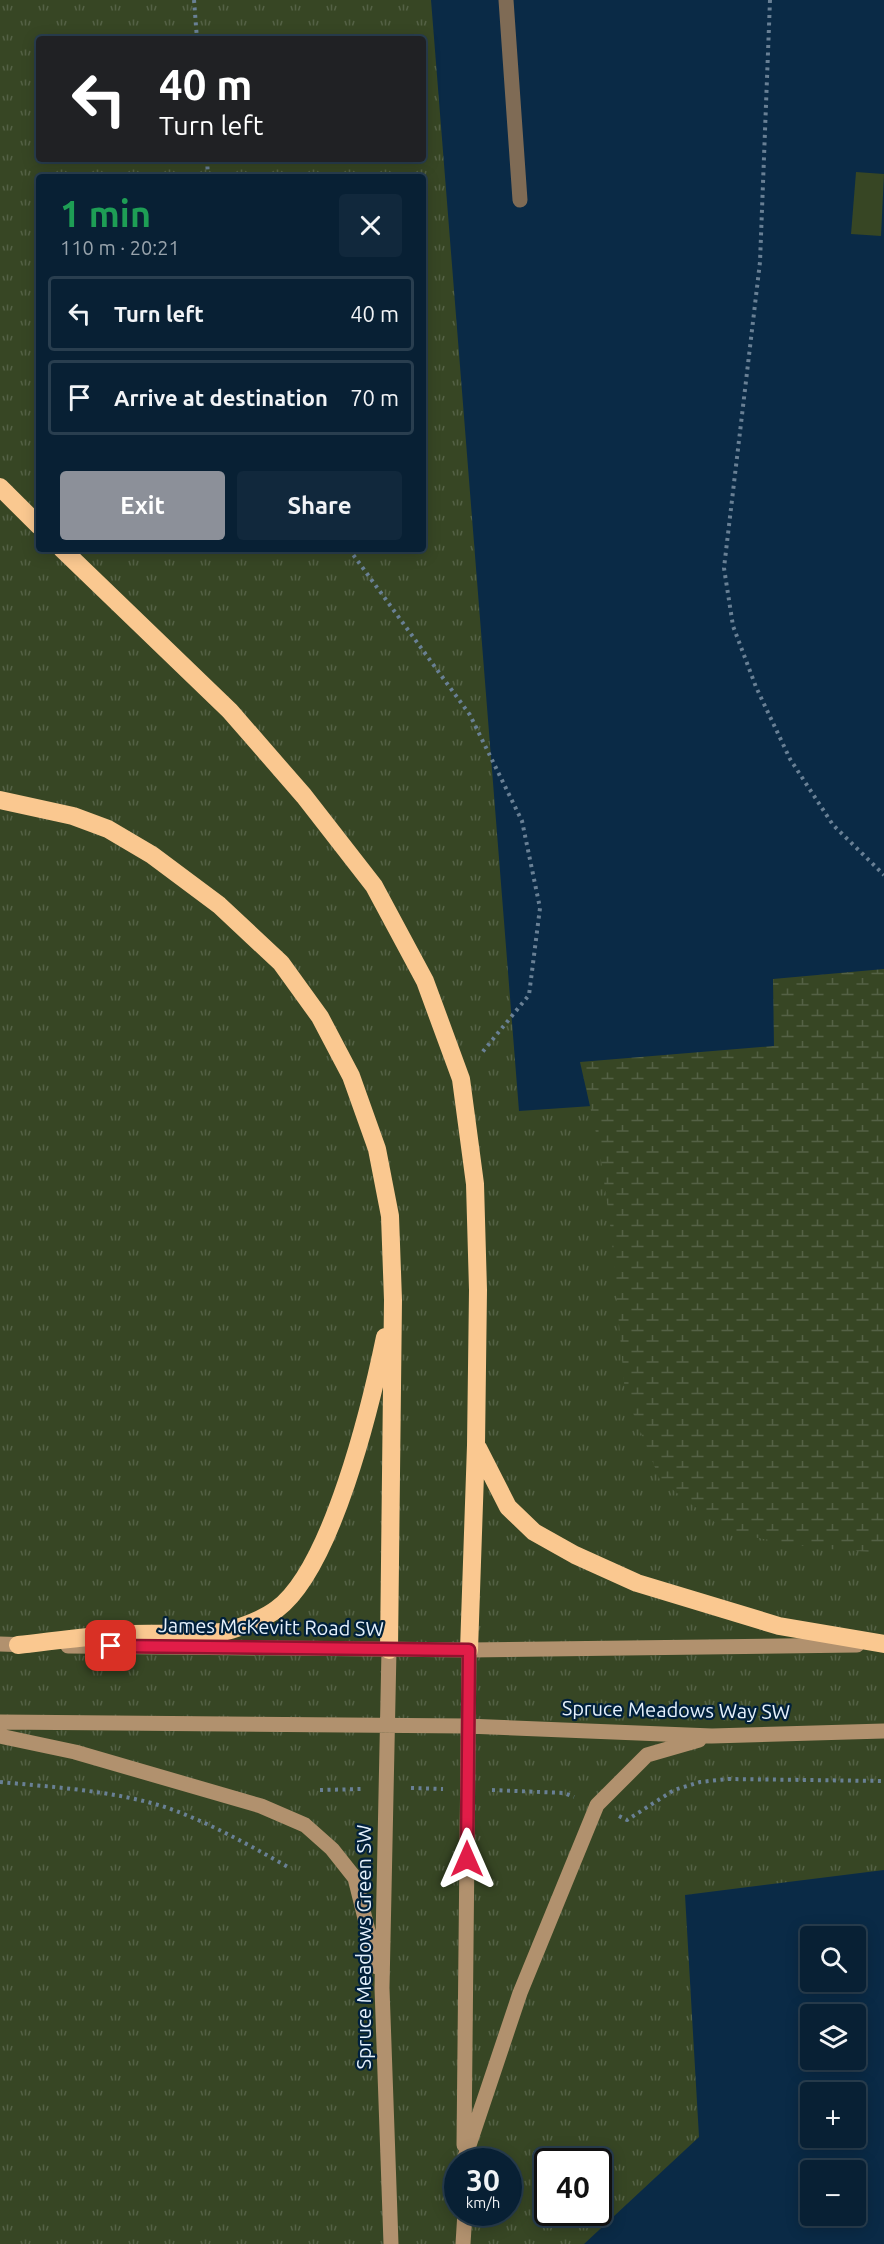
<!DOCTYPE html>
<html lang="en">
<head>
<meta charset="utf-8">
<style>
	:root { --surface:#082034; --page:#11283c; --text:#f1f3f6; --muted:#98a3ac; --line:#293e4f; --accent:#8c9099 }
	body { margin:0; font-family:Ubuntu,sans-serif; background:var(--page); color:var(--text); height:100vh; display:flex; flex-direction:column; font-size:22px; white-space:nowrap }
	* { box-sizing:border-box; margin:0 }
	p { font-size:20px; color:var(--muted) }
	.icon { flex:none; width:33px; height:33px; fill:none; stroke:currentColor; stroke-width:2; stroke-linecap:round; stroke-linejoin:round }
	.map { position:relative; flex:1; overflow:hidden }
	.details { position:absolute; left:36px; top:174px; width:390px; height:378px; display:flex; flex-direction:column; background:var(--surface); border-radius:6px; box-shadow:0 3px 15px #0003,0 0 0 2px var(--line) }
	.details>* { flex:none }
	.hud { position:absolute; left:36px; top:36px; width:390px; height:126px; border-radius:6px; box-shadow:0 3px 15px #0003,0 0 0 2px var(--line); background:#202124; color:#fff; overflow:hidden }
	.controls { position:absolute; left:800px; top:1926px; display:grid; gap:12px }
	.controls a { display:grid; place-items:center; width:66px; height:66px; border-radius:6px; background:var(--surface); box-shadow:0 3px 15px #0003,0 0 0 2px var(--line); font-size:30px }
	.speed { position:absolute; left:444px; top:2148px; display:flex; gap:12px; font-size:30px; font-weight:700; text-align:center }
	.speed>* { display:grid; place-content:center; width:78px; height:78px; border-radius:50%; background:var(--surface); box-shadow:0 3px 15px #0003,0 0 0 2px var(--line); line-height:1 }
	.speed small { font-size:15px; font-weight:400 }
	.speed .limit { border:3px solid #111; border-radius:9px; background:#fff; color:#111 }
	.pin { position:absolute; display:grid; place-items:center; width:51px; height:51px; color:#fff; margin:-26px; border-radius:12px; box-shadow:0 3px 9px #0006 }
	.me { position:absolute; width:66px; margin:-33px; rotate:0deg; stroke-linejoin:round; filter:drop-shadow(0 0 4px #0008) }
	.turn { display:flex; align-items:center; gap:21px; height:126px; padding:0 24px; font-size:27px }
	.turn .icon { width:78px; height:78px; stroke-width:2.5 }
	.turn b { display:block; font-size:42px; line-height:51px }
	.round { display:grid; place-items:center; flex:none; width:63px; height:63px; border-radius:6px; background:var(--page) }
	.overview { display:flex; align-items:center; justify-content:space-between; height:102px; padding:0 24px }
	h1 { font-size:36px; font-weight:700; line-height:45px; color:#1e9e55 }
	.button { display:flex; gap:12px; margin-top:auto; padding:12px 24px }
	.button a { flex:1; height:69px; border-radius:6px; background:var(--accent); color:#fff; font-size:24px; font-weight:700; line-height:69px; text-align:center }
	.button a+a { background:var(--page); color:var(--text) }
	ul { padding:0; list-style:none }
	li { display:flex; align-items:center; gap:18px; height:75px; margin:0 12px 9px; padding:0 12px; border:3px solid var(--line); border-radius:6px }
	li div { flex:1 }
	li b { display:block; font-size:22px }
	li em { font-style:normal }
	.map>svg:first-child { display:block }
	.grass { fill:url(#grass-tufts); fill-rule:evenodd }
	.wetland { fill:url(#wetland-marsh) }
	.pitch { fill:#374624 }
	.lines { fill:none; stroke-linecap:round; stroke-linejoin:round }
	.path { stroke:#698095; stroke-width:4; stroke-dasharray:3 4.5; stroke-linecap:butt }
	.street { stroke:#7f6b55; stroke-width:15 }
	.secondary { stroke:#b1916e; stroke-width:15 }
	.highway { stroke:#fac890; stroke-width:18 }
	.route-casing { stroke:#92132f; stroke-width:15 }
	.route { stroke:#e11d48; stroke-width:10 }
	.labels { text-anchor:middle; stroke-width:4.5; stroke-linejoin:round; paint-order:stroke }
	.street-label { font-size:20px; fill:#e4f0fc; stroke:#01203b }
</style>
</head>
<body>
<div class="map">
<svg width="884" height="2244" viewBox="0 0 884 2244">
	<defs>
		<pattern id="grass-tufts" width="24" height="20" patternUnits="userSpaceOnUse" patternTransform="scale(1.5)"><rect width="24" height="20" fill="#374624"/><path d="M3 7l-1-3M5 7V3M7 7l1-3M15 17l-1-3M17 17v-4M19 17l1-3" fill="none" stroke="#546145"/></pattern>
		<pattern id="wetland-marsh" width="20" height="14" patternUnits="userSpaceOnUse" patternTransform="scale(1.5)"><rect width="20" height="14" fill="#374624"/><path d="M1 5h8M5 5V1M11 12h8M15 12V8" fill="none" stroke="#546145"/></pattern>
	</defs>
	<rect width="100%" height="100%" fill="#0a2a46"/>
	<path class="grass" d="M0,0H431L519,1111L884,1086V1870L685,1895L699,2137L584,2244H0ZM39,39H423V159H39ZM39,177H423V549H39ZM458,2162H508V2212H458ZM548,2162H598V2212H548Z"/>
	<path class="wetland" d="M884,969V1553L816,1548L729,1533L660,1480L625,1393L611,1231L599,1146L580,1062L774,1046L773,979Z"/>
	<path class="pitch" d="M856,172L884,174L881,236L851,234Z"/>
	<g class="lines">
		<path class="path" d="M194,0L197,39
			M770,0L760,262L724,568L733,626L756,687L790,759L833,825L884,875
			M207,159L208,177
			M349,549L470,715L522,821L540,908L529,995L480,1055
			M0,1782C53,1787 117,1791 168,1808C210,1823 249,1845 288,1867
			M411,1788L443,1789
			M320,1790L362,1789
			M492,1790L564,1793L574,1797
			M619,1816L627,1820L674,1790L700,1782L728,1779L884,1781"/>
		<path class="street" d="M506,0L520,200"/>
		<path class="secondary" d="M0,1644L29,1645
			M68,1646L469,1650L857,1645
			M389,1650L382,1988L391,2244
			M0,1722L467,1726L712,1736L884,1731
			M0,1736L75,1752L261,1806L305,1825L332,1849L355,1878L377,1967
			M464,2145L469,1650
			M464,2160L520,1993L597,1805L647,1755L699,1740
			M463,2244L465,2212"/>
		<path class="highway" d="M0,487L39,526
			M62,549L230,711L304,796L374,886L425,981L461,1079L475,1184L478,1290L476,1445L469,1650
			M0,800L73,816L108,829L152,855L219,905L281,963L320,1017L351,1076L377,1149L390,1216L393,1300L389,1650
			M478,1448L508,1507L534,1532L575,1555L637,1583L779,1626L884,1644
			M18,1645C55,1641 93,1635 131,1634C156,1633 211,1636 231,1630C247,1625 264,1619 277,1609C332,1568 371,1405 385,1337"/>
	</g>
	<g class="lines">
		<defs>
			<path id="route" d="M111,1646L469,1650L467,1859"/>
		</defs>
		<use href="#route" class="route-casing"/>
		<use href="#route" class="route"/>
	</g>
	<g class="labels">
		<g class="street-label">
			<text transform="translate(271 1627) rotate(1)" y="7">James McKevitt Road SW</text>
			<text transform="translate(676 1710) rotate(1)" y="7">Spruce Meadows Way SW</text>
			<text transform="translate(364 1947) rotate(-90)" y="7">Spruce Meadows Green SW</text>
		</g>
	</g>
</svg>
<div class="controls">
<a><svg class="icon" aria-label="search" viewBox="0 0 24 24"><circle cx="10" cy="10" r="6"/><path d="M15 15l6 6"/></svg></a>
<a><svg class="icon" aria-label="layers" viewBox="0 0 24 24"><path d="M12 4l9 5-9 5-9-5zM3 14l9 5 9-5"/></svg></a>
<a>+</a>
<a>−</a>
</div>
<div class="speed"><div>30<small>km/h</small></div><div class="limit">40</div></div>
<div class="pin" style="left:111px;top:1646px;background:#d93025"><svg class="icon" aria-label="arrive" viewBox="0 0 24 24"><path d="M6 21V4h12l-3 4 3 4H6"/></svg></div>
<svg class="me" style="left:467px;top:1859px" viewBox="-20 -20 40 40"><path d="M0-17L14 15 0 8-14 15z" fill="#e11d48" stroke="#fff" stroke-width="4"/></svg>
<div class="hud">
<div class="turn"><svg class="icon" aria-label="left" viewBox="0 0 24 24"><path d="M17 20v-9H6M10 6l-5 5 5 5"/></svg><div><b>40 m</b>Turn left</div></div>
</div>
<section class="details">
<div class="overview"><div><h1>1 min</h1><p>110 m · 20:21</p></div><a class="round"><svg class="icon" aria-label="close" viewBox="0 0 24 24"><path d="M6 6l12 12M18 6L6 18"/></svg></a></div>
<ul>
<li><svg class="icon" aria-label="left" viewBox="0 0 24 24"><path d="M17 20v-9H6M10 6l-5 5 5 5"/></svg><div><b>Turn left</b></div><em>40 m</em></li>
<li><svg class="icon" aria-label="arrive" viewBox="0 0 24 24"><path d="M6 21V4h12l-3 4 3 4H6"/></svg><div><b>Arrive at destination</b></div><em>70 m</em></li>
</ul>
<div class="button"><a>Exit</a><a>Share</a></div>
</section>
</div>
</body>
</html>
